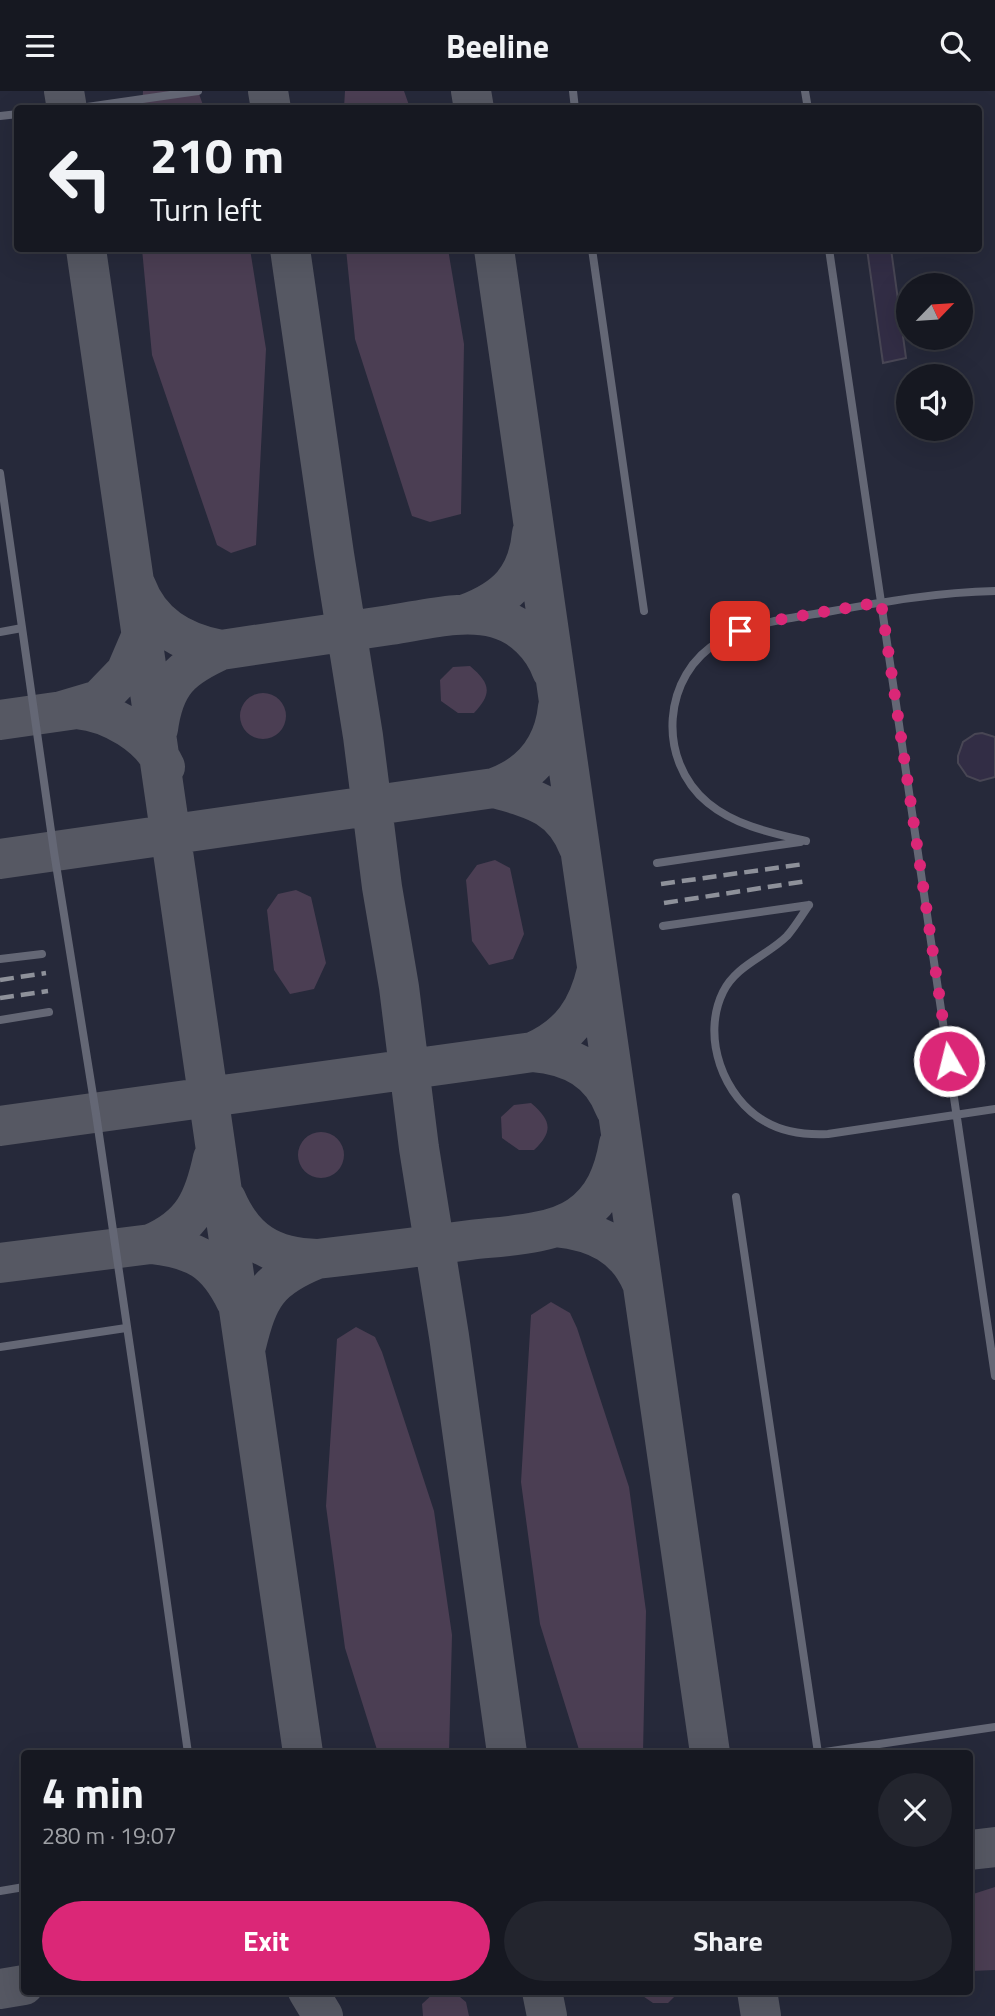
<!DOCTYPE html>
<html lang="en">
<head>
<meta charset="utf-8">
<style>
	:root { --surface:#161821; --page:#23252e; --text:#f1f3f6; --muted:#9ea0a5; --line:#35373f; --accent:#db2777 }
	body { margin:0; font-family:"Titillium Web",sans-serif; background:var(--page); color:var(--text); height:100vh; display:flex; flex-direction:column; font-size:26px; white-space:nowrap }
	* { box-sizing:border-box; margin:0 }
	p { font-size:23px; color:var(--muted) }
	.icon { flex:none; width:38px; height:38px; fill:none; stroke:currentColor; stroke-width:2; stroke-linecap:round; stroke-linejoin:round }
	.map { position:relative; flex:1; overflow:hidden }
	.drawer { position:absolute; left:21px; top:1659px; width:952px; height:245px; display:flex; flex-direction:column; background:var(--surface); border-radius:7px; box-shadow:0 7px 28px #0002,0 0 0 2px var(--line) }
	.drawer>* { flex:none }
	.hud { position:absolute; left:14px; top:14px; width:968px; height:147px; border-radius:7px; box-shadow:0 7px 28px #0002,0 0 0 2px var(--line); background:#161821; color:var(--text); overflow:hidden }
	.needle { width:46px; rotate:65deg }
	.tools { position:absolute; left:896px; top:182px; display:grid; gap:14px }
	.tools a { display:grid; place-items:center; width:77px; height:77px; border-radius:50%; background:var(--surface); box-shadow:0 7px 28px #0002,0 0 0 2px var(--line); font-size:35px }
	.pin { position:absolute; display:grid; place-items:center; width:60px; height:60px; color:#fff; margin:-30px; border-radius:14px; box-shadow:0 4px 10px #0006 }
	.me { position:absolute; width:77px; margin:-38px; rotate:352deg; stroke-linejoin:round; filter:drop-shadow(0 0 5px #0008) }
	.turn { display:flex; align-items:center; gap:24px; height:147px; padding:0 21px; font-size:32px }
	.turn .icon { width:91px; height:91px; stroke-width:2.5 }
	.turn b { display:block; font-size:49px; line-height:60px }
	.round { display:grid; place-items:center; flex:none; width:74px; height:74px; border-radius:37px; background:var(--page) }
	.head { display:flex; align-items:center; justify-content:space-between; height:119px; padding:0 21px }
	h1 { font-size:42px; font-weight:700; line-height:52px }
	.action { display:flex; gap:14px; margin-top:auto; padding:14px 21px }
	.action a { flex:1; height:80px; border-radius:42px; background:var(--accent); color:#fff; font-size:28px; font-weight:700; line-height:80px; text-align:center }
	.action a+a { background:var(--page); color:var(--text) }
	header { display:flex; justify-content:space-between; align-items:center; height:91px; padding:0 21px; background:var(--surface); font-size:32px; font-weight:700 }
	.map>svg:first-child { display:block }
	.built { fill:#26293a; fill-rule:evenodd }
	.green { fill:#4b3e53 }
	.lines { fill:none; stroke-linecap:round; stroke-linejoin:round }
	.taxiway { stroke:#565863; stroke-width:40 }
	.building { fill:#322d45; stroke:#484654; stroke-width:2 }
	.lane { stroke:#646775; stroke-width:8 }
	.rail { stroke:#8e919a; stroke-width:4.5; stroke-dasharray:14 7; stroke-linecap:butt }
	.route { stroke:#db2777; stroke-width:12; stroke-dasharray:0 21.6 }
</style>
</head>
<body>
<header><svg class="icon" aria-label="menu" viewBox="0 0 24 24"><path d="M4 6h16M4 12h16M4 18h16"/></svg>Beeline<svg class="icon" aria-label="search" viewBox="0 0 24 24"><circle cx="10" cy="10" r="6"/><path d="M15 15l6 6"/></svg></header>
<div class="map">
<svg width="995" height="1925" viewBox="0 0 995 1925">
	<rect width="100%" height="100%" fill="#1d202c"/>
	<path class="built" d="M0,0H995V1925H0ZM18,18H978V158H18ZM908,194H961V247H908ZM908,285H961V338H908ZM24,1662H970V1900H24Z"/>
	<path class="green" d="M143,0H198L204,17L142,18Z
		M345,0H404L410,17H344Z
		M142,158H250L266,258L256,454L231,462L217,454L152,264Z
		M346,158H448L464,253L461,423L430,431L412,425L355,248Z
		M470,575C490,592 493,602 474,622H458L441,610L440,589L453,576Z
		M240 625a23 23 0 1 1 46 0a23 23 0 1 1-46 0Z
		M495,769L510,777L524,843L513,868L489,874L472,850L466,789L477,774Z
		M296,799L311,806L326,872L314,898L290,903L274,879L267,819L278,803Z
		M531,1012C551,1029 554,1040 534,1059H519L502,1047L501,1026L514,1014Z
		M298 1064a23 23 0 1 1 46 0a23 23 0 1 1-46 0Z
		M551,1211L570,1222L577,1237L629,1396L646,1520L643,1662H580L540,1533L521,1391L531,1224Z
		M356,1236L375,1246L382,1261L434,1420L452,1544L449,1662H378L345,1557L326,1415L337,1248Z
		M995,1796V1879L970,1880V1804Z
		M435,1901H454L466,1911L469,1925H423L422,1913Z
		M637,1901H679L668,1912H653Z"/>
	<g class="lines">
		<path class="taxiway" d="M64,0L67,18
			M268,0L271,18
			M471,0L474,18
			M86,158L303,1662
			M290,158L334,463L363,645L382,796L399,896L419,1057L449,1245L507,1662
			M494,158L710,1662
			M136,495C150,533 182,552 221,559
			M466,523C506,508 528,487 532,442
			M62,620L99,609L126,581L141,546
			M0,629L77,618C111,621 151,645 165,676
			M158,638C164,592 181,577 221,559C278,551 334,542 390,534C424,529 463,518 496,527C522,534 543,555 552,580
			M494,697C534,708 563,715 579,757
			M0,768L494,697C531,684 554,656 558,616
			M533,961C571,944 588,918 597,879
			M0,1035L533,961C571,964 601,980 615,1017
			M226,1108C244,1150 272,1167 317,1168C368,1162 419,1156 470,1149C503,1145 552,1144 579,1125C604,1108 614,1082 619,1053
			M556,1136C595,1140 626,1154 642,1192
			M151,1153C193,1135 204,1109 213,1067
			M0,1172L151,1153C195,1158 216,1169 236,1210
			M246,1255C258,1206 267,1188 317,1168
			M970,1759L995,1756
			M0,1898L24,1894
			M308,1900L323,1925
			M542,1900L547,1925
			M757,1900L761,1925"/>
	</g>
	<path class="building" d="M867,158H891L906,267L883,272Z
		M982,642L995,646V686L980,690L967,685L958,672V665L963,651L975,643Z"/>
	<g class="lines">
		<path class="lane" d="M573,0L575,18
			M805,0L808,18
			M73,18L198,0
			M0,25L18,23
			M592,158L644,520
			M829,158L995,1285
			M0,382L54,761L96,1023L158,1448L188,1662
			M0,541L22,537
			M806,750C772,742 736,735 708,712C656,669 662,583 720,550C753,531 790,527 827,521C882,511 939,501 995,500
			M657,772L800,751
			M809,814C802,824 795,836 787,845C767,865 736,874 723,901C701,946 723,1007 766,1031C785,1042 806,1044 828,1043L995,1018
			M663,835L809,814
			M0,868L42,863
			M0,929L49,921
			M736,1106L818,1662
			M0,1256L126,1237
			M818,1662L995,1636
			M0,1800L24,1796"/>
		<path class="rail" d="M661,793L804,773
			M664,812L807,790
			M0,889L46,882
			M0,907L48,900"/>
	</g>
	<g class="lines">
		<path class="route" d="M740,540L771,530L881,511L949,970"/>
	</g>
</svg>
<div class="tools">
<a><svg class="needle" viewBox="-14 -14 28 28"><path d="M0-13l5 13h-10z" fill="#e53935"/><path d="M0 13l5-13h-10z" fill="#9ea0a5"/></svg></a>
<a><svg class="icon" aria-label="sound" viewBox="0 0 24 24"><path d="M4 9h4l5-4v14l-5-4H4zM17 9q2 3 0 6"/></svg></a>
</div>
<div class="pin" style="left:740px;top:540px;background:#d93025"><svg class="icon" aria-label="arrive" viewBox="0 0 24 24"><path d="M6 21V4h12l-3 4 3 4H6"/></svg></div>
<svg class="me" style="left:949px;top:970px" viewBox="-20 -20 40 40"><circle r="17" fill="#db2777" stroke="#fff" stroke-width="3"/><path d="M0-11L8 9 0 5-8 9z" fill="#fff"/></svg>
<div class="hud">
<div class="turn"><svg class="icon" aria-label="left" viewBox="0 0 24 24"><path d="M17 20v-9H6M10 6l-5 5 5 5"/></svg><div><b>210 m</b>Turn left</div></div>
</div>
<section class="drawer">
<div class="head"><div><h1>4 min</h1><p>280 m · 19:07</p></div><a class="round"><svg class="icon" aria-label="close" viewBox="0 0 24 24"><path d="M6 6l12 12M18 6L6 18"/></svg></a></div>
<div class="action"><a>Exit</a><a>Share</a></div>
</section>
</div>
</body>
</html>
